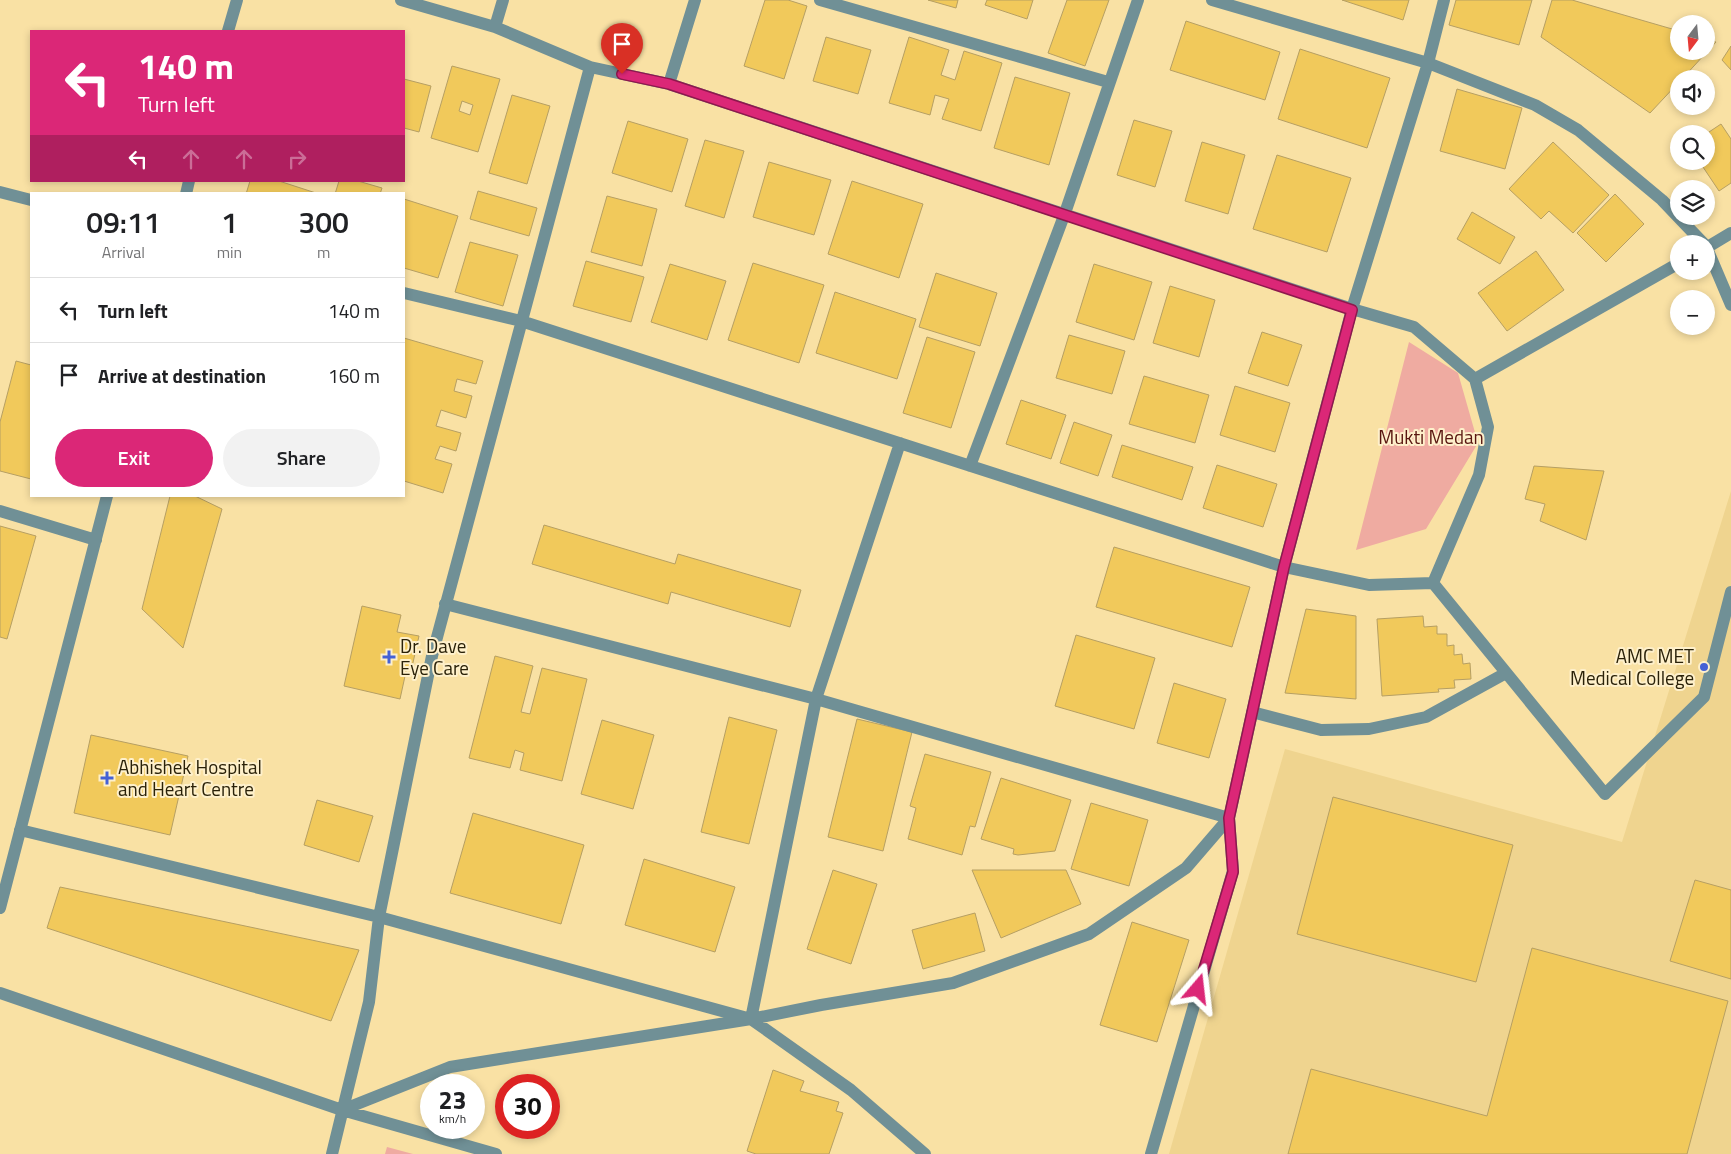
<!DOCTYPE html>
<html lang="en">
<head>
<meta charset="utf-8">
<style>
	:root { --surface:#fff; --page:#f2f2f2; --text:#202124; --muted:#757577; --line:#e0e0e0; --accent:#db2777 }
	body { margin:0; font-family:"Titillium Web",sans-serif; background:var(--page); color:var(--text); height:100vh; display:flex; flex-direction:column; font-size:19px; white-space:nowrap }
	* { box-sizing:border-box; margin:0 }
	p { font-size:16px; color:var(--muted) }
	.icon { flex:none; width:28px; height:28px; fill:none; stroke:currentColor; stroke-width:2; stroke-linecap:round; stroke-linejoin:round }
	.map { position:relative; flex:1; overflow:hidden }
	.details { position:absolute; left:30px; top:192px; width:375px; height:305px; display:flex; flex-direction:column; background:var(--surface); border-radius:0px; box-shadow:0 2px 8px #0003 }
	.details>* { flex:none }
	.top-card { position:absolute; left:30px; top:30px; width:375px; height:152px; border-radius:0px; box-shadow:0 2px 8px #0003; background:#db2777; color:#fff; overflow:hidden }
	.needle { width:32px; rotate:196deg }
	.fabs { position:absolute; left:1670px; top:15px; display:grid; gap:10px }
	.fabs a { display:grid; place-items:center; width:45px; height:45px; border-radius:50%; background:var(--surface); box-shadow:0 2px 8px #0003; font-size:25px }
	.speed { position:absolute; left:420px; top:1074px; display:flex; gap:10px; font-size:25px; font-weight:700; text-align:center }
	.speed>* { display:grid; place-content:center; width:65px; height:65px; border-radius:50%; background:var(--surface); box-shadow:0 2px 8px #0003; line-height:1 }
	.speed small { font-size:12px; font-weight:400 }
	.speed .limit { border:8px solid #d22; background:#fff; color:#111 }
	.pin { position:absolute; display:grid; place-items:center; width:42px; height:42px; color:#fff; margin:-51px -21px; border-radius:50% 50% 50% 0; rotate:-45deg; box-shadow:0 0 5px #0007 }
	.pin .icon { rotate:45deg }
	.me { position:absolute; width:55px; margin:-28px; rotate:17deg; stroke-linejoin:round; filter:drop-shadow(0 0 4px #0008) }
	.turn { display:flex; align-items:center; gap:18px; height:105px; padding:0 25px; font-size:22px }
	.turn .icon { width:65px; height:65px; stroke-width:2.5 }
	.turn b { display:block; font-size:35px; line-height:42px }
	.lanes { display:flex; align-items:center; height:48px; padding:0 25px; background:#0003; justify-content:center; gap:25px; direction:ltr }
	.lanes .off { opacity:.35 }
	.eta { display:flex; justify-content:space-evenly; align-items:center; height:85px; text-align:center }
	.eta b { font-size:30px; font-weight:600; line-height:35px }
	.action { display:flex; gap:10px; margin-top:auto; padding:10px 25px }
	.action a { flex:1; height:58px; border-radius:30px; background:var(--accent); color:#fff; font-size:20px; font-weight:600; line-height:58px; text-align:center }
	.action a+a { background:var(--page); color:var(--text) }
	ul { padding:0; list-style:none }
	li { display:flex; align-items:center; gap:15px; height:65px; padding:0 25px; border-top:1px solid var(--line) }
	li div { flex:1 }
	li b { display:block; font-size:19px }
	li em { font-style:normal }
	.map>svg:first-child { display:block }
	.built { fill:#efd48f }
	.green { fill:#efaba1 }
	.building { fill:#f1c95b; stroke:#b69f63; fill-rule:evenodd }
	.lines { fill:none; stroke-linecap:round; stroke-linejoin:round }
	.minor { stroke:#709096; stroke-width:12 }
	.route-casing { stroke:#8e194d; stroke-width:12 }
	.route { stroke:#db2777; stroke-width:9 }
	.poi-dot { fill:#4561d5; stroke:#fef0cb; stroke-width:2 }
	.labels { text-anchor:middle; stroke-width:4; stroke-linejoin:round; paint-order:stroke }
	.park-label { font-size:19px; fill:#591610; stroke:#fef0cb }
	.poi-label { font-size:19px; fill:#2a2108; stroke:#fef0cb; text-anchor:start }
</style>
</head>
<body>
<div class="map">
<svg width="1731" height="1154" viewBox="0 0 1731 1154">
	<rect width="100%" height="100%" fill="#f9e1a4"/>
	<path class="built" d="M1731,491V1154H1169L1285,749L1622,842Z"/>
	<path class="green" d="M1409,342L1458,373L1478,443L1426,529L1356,550Z
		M387,1147L413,1154H385Z"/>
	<path class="building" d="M765,0H788L807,6L784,79L744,66Z
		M928,0H958L956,8Z
		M987,0H1033L1027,19L985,5Z
		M1067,0H1109L1085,66L1048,53Z
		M1342,0H1409L1403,20Z
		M1456,0H1532L1519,45L1449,25Z
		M1552,0H1572L1679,31V51H1706V40L1716,42L1682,79H1679V82L1650,113L1541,37Z
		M1186,21L1280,52L1265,100L1170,70Z
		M826,37L871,50L858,94L813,81Z
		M909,37L949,50L941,75L955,80L964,51L1002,63L981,131L942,119L949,99L935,95L930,115L889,103Z
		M1731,46V70L1722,60Z
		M1300,49L1390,78L1367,148L1278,119Z
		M452,66L500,79L478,152L431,138ZM462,101L473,105L470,115L459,111Z
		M1015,77L1070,93L1049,165L994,148Z
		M404,79L431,86L419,132L404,128Z
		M1457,89L1522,108L1505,169L1440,151Z
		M512,95L550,106L527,184L489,173Z
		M1134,120L1172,131L1155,187L1117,175Z
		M628,121L688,139L672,192L612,173Z
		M1721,124L1731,139V183L1719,191L1699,161H1706V134Z
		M705,140L744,151L724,218L685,206Z
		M1202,142L1245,155L1228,214L1185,201Z
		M1553,142L1609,195L1573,233L1549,211L1541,219L1509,189Z
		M1277,155L1351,178L1327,252L1253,229Z
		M769,162L831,180L814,235L753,217Z
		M250,181H279L319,194H246Z
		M339,181H358L382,188L380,194H335Z
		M852,181L923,204L899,278L828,254Z
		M478,191L537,208L529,236L470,219Z
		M1615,194L1644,224L1606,262L1577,233Z
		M607,196L657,209L642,266L591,252Z
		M404,199L458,216L438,278L404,268Z
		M1472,212L1515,237L1500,264L1457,239Z
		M470,242L518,255L503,306L455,292Z
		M1536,251L1564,290L1507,331L1478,293Z
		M586,261L644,277L631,322L573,306Z
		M753,263L824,285L799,363L728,340Z
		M670,264L726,281L707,340L651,322Z
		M1094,264L1152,282L1134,340L1076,322Z
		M936,273L997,293L980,346L919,327Z
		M1170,286L1215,300L1199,357L1153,343Z
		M835,292L916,319L897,379L816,353Z
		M1262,332L1302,345L1288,386L1248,373Z
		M1069,335L1125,351L1112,394L1056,378Z
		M927,337L975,352L951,428L903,413Z
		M404,338L483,361L476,384L457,379L454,391L472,396L466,418L441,410L436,426L461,433L456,451L440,446L435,459L452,464L443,493L404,481Z
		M16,361L31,365V479L0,471V422Z
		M1144,376L1209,395L1195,443L1129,424Z
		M1235,386L1290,403L1275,452L1220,435Z
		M1021,400L1066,415L1051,459L1006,444Z
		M1074,422L1112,435L1098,476L1060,463Z
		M1122,445L1193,467L1182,500L1112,477Z
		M1217,465L1277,484L1263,527L1203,508Z
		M1534,466L1604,471L1586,540L1540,521L1545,504L1525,499Z
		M170,496H195L222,509L183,648L142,609Z
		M544,525L675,564L678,554L801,590L790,627L671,592L668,604L532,564Z
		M0,526L36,536L7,639L0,637Z
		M1114,547L1250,587L1232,647L1096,607Z
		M362,606L401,615L397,632L419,636L412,667H407L400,699L344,686Z
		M1306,609L1356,616V699L1285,693Z
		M1423,616L1424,627L1437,626V634H1447V646L1454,645V655L1462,654L1463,664L1470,663L1471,679L1454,680L1455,688L1438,689L1439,692L1382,696L1377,619Z
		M1076,635L1155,658L1134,729L1055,706Z
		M495,656L533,666L521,712L530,714L542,668L587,679L562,781L520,770L524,753L515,750L510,768L469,758Z
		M1174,683L1226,699L1209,758L1157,743Z
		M729,717L777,730L749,844L701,832Z
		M857,719L912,732L883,851L828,837Z
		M602,720L654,735L633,809L581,794Z
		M91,735L188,756L170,835L74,813Z
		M925,754L991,772L975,827L970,826L962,855L908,839L916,808L910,806Z
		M1001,778L1071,800L1055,851L1018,855L1013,854L1014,849L981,839Z
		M1333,797L1513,845L1476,982L1297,934Z
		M317,800L373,816L359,862L304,845Z
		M1091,803L1148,820L1129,886L1071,869Z
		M473,813L584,845L561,924L450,893Z
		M644,859L735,887L715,952L625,925Z
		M833,870L877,884L851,964L807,949Z
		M972,870H1066L1081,904L1001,938Z
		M1695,880L1731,890V979L1670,961Z
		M60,887L359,950L331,1021L47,928Z
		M975,913L985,951L923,969L912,930Z
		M1132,922L1189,940L1157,1042L1100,1025Z
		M1532,948L1728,1001L1687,1154H1288L1311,1069L1487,1116Z
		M773,1070L804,1081L800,1091L839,1102L836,1111L843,1113L829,1154H756L747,1151Z"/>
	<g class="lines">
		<path class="minor" d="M401,0L495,27L590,67L669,84L1352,309L1414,327L1475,379L1679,263
			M820,0L1108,82
			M1212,0L1428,63L1535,105L1578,130L1662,200L1704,244
			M495,27L503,0
			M228,31L237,0
			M669,84L695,0
			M0,192L31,200
			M186,194L189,181
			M1706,246L1731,305
			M1706,248L1731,233
			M404,293L521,321L1284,567L1369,585L1433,583L1605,794L1704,697L1731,592
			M970,466L1065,213L1138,0
			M0,511L96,540
			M1433,583L1479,475L1488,427L1475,379
			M445,604L816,699L1229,818L1233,871L1151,1154
			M1252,712L1321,730L1369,729L1426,717L1506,673
			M20,830L379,917L751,1019L821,1005L953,983L1089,934L1186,868L1229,818L1284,567L1352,309L1428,63L1444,0
			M0,908L107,496
			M0,993L342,1110L496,1154
			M751,1019L816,699L900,443
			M342,1110L450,1067L751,1019L851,1090L925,1154
			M332,1154L369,1002L379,917L432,656L590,67"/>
	</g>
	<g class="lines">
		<defs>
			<path id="route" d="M622,74L669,84L1352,310L1284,567L1229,818L1233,872L1198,989"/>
		</defs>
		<use href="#route" class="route-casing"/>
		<use href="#route" class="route"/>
	</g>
	<g class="poi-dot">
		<path d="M386.5 649.5h5v5h5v5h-5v5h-5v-5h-5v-5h5z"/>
		<circle cx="1704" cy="667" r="5"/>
		<path d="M104.5 770.5h5v5h5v5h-5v5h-5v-5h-5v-5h5z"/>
	</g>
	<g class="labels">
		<g class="park-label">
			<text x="1431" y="444">Mukti Medan</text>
		</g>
		<g class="poi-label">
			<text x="400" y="653">Dr. Dave<tspan x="400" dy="22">Eye Care</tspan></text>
			<text x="1694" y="663" text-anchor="end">AMC MET<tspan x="1694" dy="22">Medical College</tspan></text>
			<text x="118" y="774">Abhishek Hospital<tspan x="118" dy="22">and Heart Centre</tspan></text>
		</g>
	</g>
</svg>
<div class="fabs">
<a><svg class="needle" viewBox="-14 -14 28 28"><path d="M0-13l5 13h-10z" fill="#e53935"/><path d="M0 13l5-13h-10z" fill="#757577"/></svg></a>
<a><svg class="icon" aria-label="sound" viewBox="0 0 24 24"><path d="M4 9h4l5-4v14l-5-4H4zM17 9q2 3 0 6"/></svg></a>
<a><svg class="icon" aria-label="search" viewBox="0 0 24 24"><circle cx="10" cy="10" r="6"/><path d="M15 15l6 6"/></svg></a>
<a><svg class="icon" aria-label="layers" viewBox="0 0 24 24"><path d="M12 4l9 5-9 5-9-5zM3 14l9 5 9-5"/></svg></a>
<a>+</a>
<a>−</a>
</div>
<div class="speed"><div>23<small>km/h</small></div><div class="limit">30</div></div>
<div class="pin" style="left:622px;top:74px;background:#d93025"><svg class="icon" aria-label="arrive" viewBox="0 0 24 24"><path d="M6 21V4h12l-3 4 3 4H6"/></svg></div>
<svg class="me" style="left:1198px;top:989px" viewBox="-20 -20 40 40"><path d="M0-17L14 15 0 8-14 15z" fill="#db2777" stroke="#fff" stroke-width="4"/></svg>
<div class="top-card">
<div class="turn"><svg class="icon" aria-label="left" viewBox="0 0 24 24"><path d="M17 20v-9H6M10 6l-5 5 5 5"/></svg><div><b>140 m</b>Turn left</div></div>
<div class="lanes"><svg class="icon" aria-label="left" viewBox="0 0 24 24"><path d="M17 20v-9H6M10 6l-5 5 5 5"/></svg><svg class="icon off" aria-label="ahead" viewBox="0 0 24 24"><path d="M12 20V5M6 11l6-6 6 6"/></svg><svg class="icon off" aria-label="ahead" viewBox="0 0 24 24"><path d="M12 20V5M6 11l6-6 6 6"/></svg><svg class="icon off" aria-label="right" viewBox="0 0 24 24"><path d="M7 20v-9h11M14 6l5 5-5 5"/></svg></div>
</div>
<section class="details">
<div class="eta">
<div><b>09:11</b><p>Arrival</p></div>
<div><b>1</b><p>min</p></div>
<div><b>300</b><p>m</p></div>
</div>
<ul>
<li><svg class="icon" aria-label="left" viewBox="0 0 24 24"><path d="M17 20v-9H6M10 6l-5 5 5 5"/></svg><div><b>Turn left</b></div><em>140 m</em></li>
<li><svg class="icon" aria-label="arrive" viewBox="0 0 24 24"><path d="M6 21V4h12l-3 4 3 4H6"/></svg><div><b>Arrive at destination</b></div><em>160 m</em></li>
</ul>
<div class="action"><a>Exit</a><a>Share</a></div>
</section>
</div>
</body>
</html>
